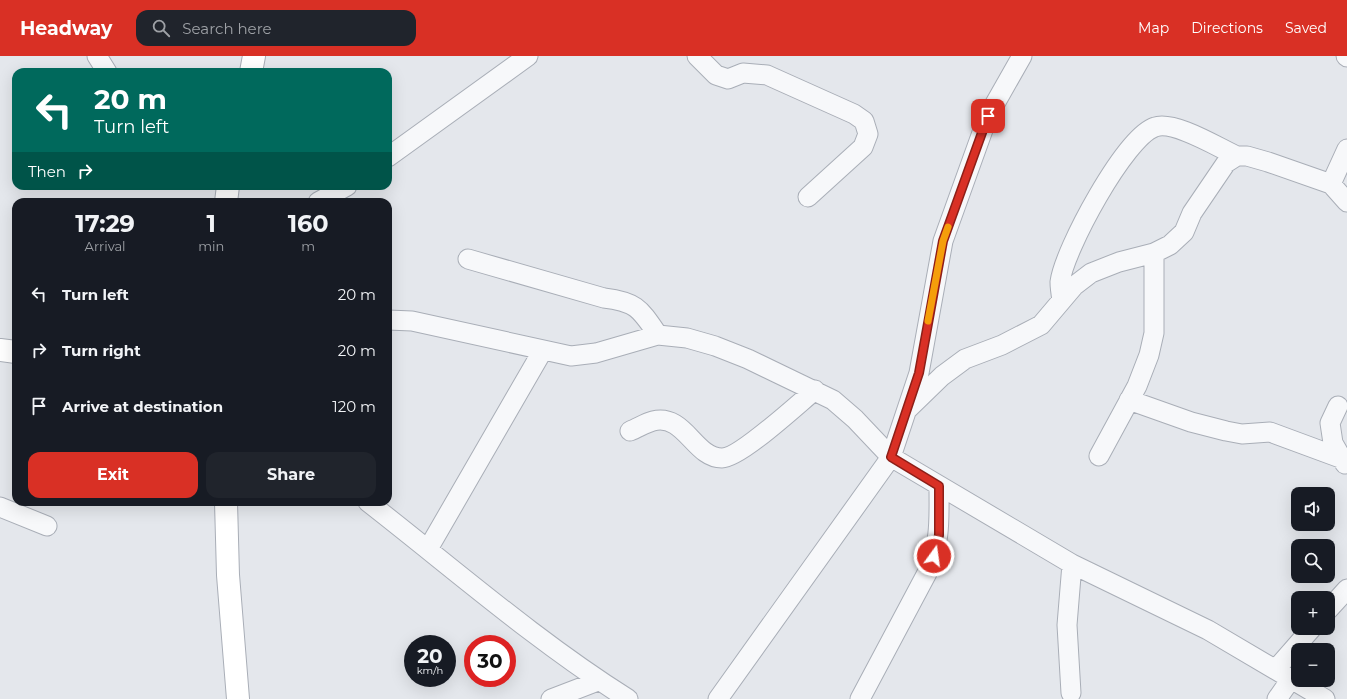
<!DOCTYPE html>
<html lang="en">
<head>
<meta charset="utf-8">
<style>
	:root { --surface:#171b24; --page:#20242c; --text:#f1f3f6; --muted:#9ea1a6; --accent:#d93025 }
	body { margin:0; font-family:Montserrat,sans-serif; background:var(--page); color:var(--text); height:100vh; display:flex; flex-direction:column; font-size:15px; white-space:nowrap }
	* { box-sizing:border-box; margin:0 }
	p { font-size:13px; color:var(--muted) }
	.icon { flex:none; width:22px; height:22px; fill:none; stroke:currentColor; stroke-width:2; stroke-linecap:round; stroke-linejoin:round }
	.map { position:relative; flex:1; overflow:hidden }
	.details { position:absolute; left:12px; top:142px; width:380px; height:308px; display:flex; flex-direction:column; background:var(--surface); border-radius:12px; box-shadow:0 4px 16px #0002 }
	.details>* { flex:none }
	.banner { position:absolute; left:12px; top:12px; width:380px; height:122px; border-radius:12px; box-shadow:0 4px 16px #0002; background:#00695c; color:#fff; overflow:hidden }
	.tools { position:absolute; left:1291px; top:431px; display:grid; gap:8px }
	.tools a { display:grid; place-items:center; width:44px; height:44px; border-radius:8px; background:var(--surface); box-shadow:0 4px 16px #0002; font-size:20px }
	.speed { position:absolute; left:404px; top:579px; display:flex; gap:8px; font-size:20px; font-weight:700; text-align:center }
	.speed>* { display:grid; place-content:center; width:52px; height:52px; border-radius:50%; background:var(--surface); box-shadow:0 4px 16px #0002; line-height:1 }
	.speed small { font-size:10px; font-weight:400 }
	.speed .limit { border:6px solid #d22; background:#fff; color:#111 }
	.pin { position:absolute; display:grid; place-items:center; width:34px; height:34px; color:#fff; margin:-17px; border-radius:8px; box-shadow:0 2px 6px #0006 }
	.me { position:absolute; width:44px; margin:-22px; rotate:14deg; stroke-linejoin:round; filter:drop-shadow(0 0 3px #0008) }
	.turn { display:flex; align-items:center; gap:14px; height:84px; padding:0 16px; font-size:18px }
	.turn .icon { width:52px; height:52px; stroke-width:2.5 }
	.turn b { display:block; font-size:28px; line-height:34px }
	.then { display:flex; align-items:center; height:38px; padding:0 16px; background:#0003; gap:8px; font-size:15px }
	.eta { display:flex; justify-content:space-evenly; align-items:center; height:68px; text-align:center }
	.eta b { font-size:24px; font-weight:700; line-height:28px }
	.action { display:flex; gap:8px; margin-top:auto; padding:8px 16px }
	.action a { flex:1; height:46px; border-radius:12px; background:var(--accent); color:#fff; font-size:16px; font-weight:700; line-height:46px; text-align:center }
	.action a+a { background:var(--page); color:var(--text) }
	ul { padding:0; list-style:none }
	li { display:flex; align-items:center; gap:12px; height:56px; padding:0 16px }
	li div { flex:1 }
	li b { display:block; font-size:15px }
	li em { font-style:normal }
	header { display:flex; align-items:center; gap:24px; box-sizing:border-box; height:56px; padding:0 20px; background:var(--accent); color:#fff }
	header strong { font-size:19px }
	nav { display:flex; gap:22px; margin-inline-start:auto; font-size:14px }
	.search { width:280px; height:36px; background:var(--page); display:flex; align-items:center; gap:10px; box-sizing:border-box; padding:0 14px; border-radius:12px; color:var(--muted); font-size:15px }
	.map>svg:first-child { display:block }
	.lines { fill:none; stroke-linecap:round; stroke-linejoin:round }
	.street-casing { stroke:#a9aeb7; stroke-width:21 }
	.secondary-casing { stroke:#a9aeb7; stroke-width:24 }
	.street { stroke:#f7f8fa; stroke-width:19 }
	.secondary { stroke:#fff; stroke-width:22 }
	.route-casing { stroke:#8d1f18; stroke-width:10 }
	.route { stroke:#d93025; stroke-width:7 }
	.slow { stroke:#f59e0b; stroke-width:7 }
</style>
</head>
<body>
<header>
<strong>Headway</strong>
<div class="search"><svg class="icon" aria-label="search" viewBox="0 0 24 24"><circle cx="10" cy="10" r="6"/><path d="M15 15l6 6"/></svg>Search here</div>
<nav><a>Map</a><a>Directions</a><a>Saved</a></nav>
</header>
<div class="map">
<svg width="1347" height="643" viewBox="0 0 1347 643">
	<rect width="100%" height="100%" fill="#e4e7ec"/>
	<g class="lines">
		<defs>
			<path id="street" d="M97,0L107,16
				M697,0L716,19L728,23L743,17L767,19L854,58L864,65L868,78L863,91L808,141
				M1346,0L1347,1
				M388,101L528,0
				M1331,128L1347,93
				M318,146L347,130
				M468,203L604,242C637,246 640,253 658,279
				M1062,244C1061,238 1060,232 1060,226C1064,194 1125,81 1155,71C1174,64 1219,92 1237,100
				M388,264L412,265L571,300L596,297L658,279L687,282L715,290L748,303L833,344L855,363L891,401L1072,508L1208,574L1325,643
				M1129,344L1191,366L1226,375L1242,378L1270,376L1343,403
				M1338,350L1330,367L1333,387L1345,408
				M908,353L942,320L965,303L1002,289L1041,269L1074,230L1091,217L1119,206L1154,197L1170,189L1184,176L1192,157L1226,107L1237,100H1247L1268,106L1331,128L1347,146
				M630,375C638,372 645,367 653,365C685,357 694,402 722,402C740,402 799,347 815,334
				M1099,400L1137,330L1149,299L1154,277V197
				M368,446C454,513 536,585 628,643
				M0,451L47,470
				M428,493L543,294
				M1328,554L1347,533
				M1276,613L1312,572
				M1071,637L1067,569L1072,508
				M551,643L598,625
				M718,643L891,401L919,317L943,185L988,60L1022,0
				M860,643L927,517C941,484 939,465 939,430
				M1277,643L1291,623"/>
			<path id="secondary" d="M251,16L254,0
				M226,146L228,130
				M0,294L16,296
				M226,446L228,519L238,643"/>
		</defs>
		<use href="#street" class="street-casing"/>
		<use href="#secondary" class="secondary-casing"/>
		<use href="#street" class="street"/>
		<use href="#secondary" class="secondary"/>
	</g>
	<g class="lines">
		<defs>
			<path id="route" d="M934,500L939,479V430L891,401L919,317L943,185L988,60"/>
		</defs>
		<use href="#route" class="route-casing"/>
		<use href="#route" class="route"/>
		<path class="slow" d="M928,265L943,185L948,171"/>
	</g>
</svg>
<div class="tools">
<a><svg class="icon" aria-label="sound" viewBox="0 0 24 24"><path d="M4 9h4l5-4v14l-5-4H4zM17 9q2 3 0 6"/></svg></a>
<a><svg class="icon" aria-label="search" viewBox="0 0 24 24"><circle cx="10" cy="10" r="6"/><path d="M15 15l6 6"/></svg></a>
<a>+</a>
<a>−</a>
</div>
<div class="speed"><div>20<small>km/h</small></div><div class="limit">30</div></div>
<div class="pin" style="left:988px;top:60px;background:#d93025"><svg class="icon" aria-label="arrive" viewBox="0 0 24 24"><path d="M6 21V4h12l-3 4 3 4H6"/></svg></div>
<svg class="me" style="left:934px;top:500px" viewBox="-20 -20 40 40"><circle r="17" fill="#d93025" stroke="#fff" stroke-width="3"/><path d="M0-11L8 9 0 5-8 9z" fill="#fff"/></svg>
<div class="banner">
<div class="turn"><svg class="icon" aria-label="left" viewBox="0 0 24 24"><path d="M17 20v-9H6M10 6l-5 5 5 5"/></svg><div><b>20 m</b>Turn left</div></div>
<div class="then">Then<svg class="icon" aria-label="right" viewBox="0 0 24 24"><path d="M7 20v-9h11M14 6l5 5-5 5"/></svg></div>
</div>
<section class="details">
<div class="eta">
<div><b>17:29</b><p>Arrival</p></div>
<div><b>1</b><p>min</p></div>
<div><b>160</b><p>m</p></div>
</div>
<ul>
<li><svg class="icon" aria-label="left" viewBox="0 0 24 24"><path d="M17 20v-9H6M10 6l-5 5 5 5"/></svg><div><b>Turn left</b></div><em>20 m</em></li>
<li><svg class="icon" aria-label="right" viewBox="0 0 24 24"><path d="M7 20v-9h11M14 6l5 5-5 5"/></svg><div><b>Turn right</b></div><em>20 m</em></li>
<li><svg class="icon" aria-label="arrive" viewBox="0 0 24 24"><path d="M6 21V4h12l-3 4 3 4H6"/></svg><div><b>Arrive at destination</b></div><em>120 m</em></li>
</ul>
<div class="action"><a>Exit</a><a>Share</a></div>
</section>
</div>
</body>
</html>
